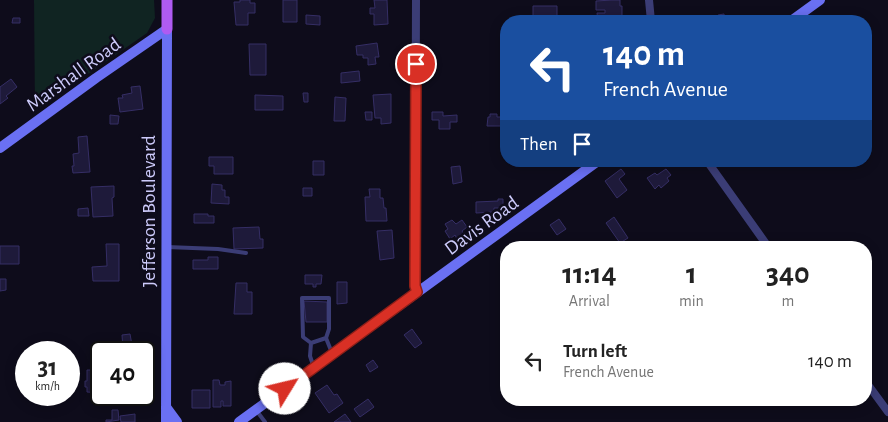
<!DOCTYPE html>
<html lang="en">
<head>
<meta charset="utf-8">
<style>
	:root { --surface:#fff; --page:#f2f2f2; --text:#222; --muted:#767676 }
	body { margin:0; font-family:"Alegreya Sans",sans-serif; background:var(--page); color:var(--text); height:100vh; display:flex; flex-direction:column; font-size:19px; white-space:nowrap }
	* { box-sizing:border-box; margin:0 }
	p { font-size:16px; color:var(--muted) }
	.icon { flex:none; width:28px; height:28px; fill:none; stroke:currentColor; stroke-width:2; stroke-linecap:round; stroke-linejoin:round }
	.map { position:relative; flex:1; overflow:hidden }
	.side { position:absolute; left:500px; top:241px; width:372px; height:165px; display:flex; flex-direction:column; background:var(--surface); border-radius:20px; box-shadow:0 2px 12px #0003 }
	.side>* { flex:none }
	.banner { position:absolute; left:500px; top:15px; width:372px; height:152px; border-radius:20px; box-shadow:0 2px 12px #0003; background:#1a4fa0; color:#fff; overflow:hidden }
	.speed { position:absolute; left:15px; top:341px; display:flex; gap:10px; font-size:25px; font-weight:700; text-align:center }
	.speed>* { display:grid; place-content:center; width:65px; height:65px; border-radius:50%; background:var(--surface); box-shadow:0 2px 12px #0003; line-height:1 }
	.speed small { font-size:12px; font-weight:400 }
	.speed .limit { border:2px solid #111; border-radius:8px; background:#fff; color:#111 }
	.pin { position:absolute; display:grid; place-items:center; width:42px; height:42px; color:#fff; margin:-21px; border:2px solid #fff; border-radius:50%; box-shadow:0 1px 5px #0007 }
	.me { position:absolute; width:55px; margin:-28px; rotate:54deg; stroke-linejoin:round; filter:drop-shadow(0 0 4px #0008) }
	.turn { display:flex; align-items:center; gap:18px; height:105px; padding:0 20px; font-size:22px }
	.turn .icon { width:65px; height:65px; stroke-width:2.5 }
	.turn b { display:block; font-size:35px; line-height:42px }
	.then { display:flex; align-items:center; height:48px; padding:0 20px; background:#0003; gap:10px; font-size:19px }
	.eta { display:flex; justify-content:space-evenly; align-items:center; height:85px; text-align:center }
	.eta b { font-size:30px; font-weight:700; line-height:35px }
	ul { padding:0; list-style:none }
	li { display:flex; align-items:center; gap:15px; height:70px; padding:0 20px }
	li div { flex:1 }
	li b { display:block; font-size:19px }
	li em { font-style:normal }
	.map>svg:first-child { display:block }
	.green { fill:#102422 }
	.building { fill:#1e1a3a; stroke:#352e65 }
	.lines { fill:none; stroke-linecap:round; stroke-linejoin:round }
	.lane { stroke:#3b3d76; stroke-width:4 }
	.street { stroke:#3b3d76; stroke-width:8 }
	.secondary { stroke:#6a70f3; stroke-width:10 }
	.primary { stroke:#af5bf2; stroke-width:11 }
	.route-casing { stroke:#8d1f18; stroke-width:12 }
	.route { stroke:#d93025; stroke-width:9 }
	.labels { text-anchor:middle; stroke-width:5; stroke-linejoin:round; paint-order:stroke }
	.street-label { font-size:20px; fill:#cdcbfb; stroke:#0e0c1b }
</style>
</head>
<body>
<div class="map">
<svg width="888" height="422" viewBox="0 0 888 422">
	<rect width="100%" height="100%" fill="#0e0c1b"/>
	<path class="green" d="M34,0H154L155,18L147,33L35,111Z"/>
	<path class="building" d="M240,0H250V3H255V13H248V25H236L234,2H240Z
		M283,0H297V22H283Z
		M374,0H387L388,24L374,25V14H370V8H375Z
		M612,0H620V6H622V21H598L597,13H605V10H596V1Z
		M533,6H557V21H533Z
		M724,14L725,21H719L718,15Z
		M306,15L320,16V25L306,24Z
		M13,18H20V23H12Z
		M377,43L379,57H375L376,64L368,65V58H363V55H357L356,46Z
		M249,44H266V75H250Z
		M359,71L360,81L341,83V73Z
		M11,79L17,87L6,96L8,98L0,104V87Z
		M140,86L143,109L120,112L118,98H123L122,95L132,93L131,87Z
		M303,93H308V102H304Z
		M391,94V123L381,124V118H375L373,95Z
		M255,95L283,96V110H255Z
		M335,97L346,98L345,121H334Z
		M365,112H372V120H366Z
		M432,112H443V116L457,115V122H450V129H439V120H432Z
		M490,114H497V117H502V126H487L488,117H490Z
		M110,115L119,116L118,124H110Z
		M87,136L90,172L73,173L72,166H74L73,154L79,153L78,137Z
		M209,157H233V174H214V166H209Z
		M313,161H324V175H313Z
		M460,166L462,182L453,184L451,167Z
		M621,169L625,174L619,179L627,190L617,198L605,181Z
		M666,169L671,175L667,178L669,181L661,188L659,185L655,189L647,178L655,173L657,175Z
		M212,184L222,185V190H225V197H229V204L211,203Z
		M114,186V197L112,198L113,216L93,217L91,187Z
		M303,188H312V196H303Z
		M369,189H380V198H383L384,208H386L387,221H366L365,197H370Z
		M498,199H503V208H494V212L476,213V202L498,201Z
		M88,208L89,216H78V209Z
		M194,214H208V216H214V223H194Z
		M614,217L628,238L620,243L606,223Z
		M559,219L566,229L557,235L550,225Z
		M452,220L456,224L462,220L467,227L462,231L464,234L457,239L455,235L450,239L445,231L448,229L445,224Z
		M259,227L260,239H263V248L234,249L233,228Z
		M392,230L394,258L380,260L377,231Z
		M106,244H119V281H93L92,267L107,266Z
		M0,246H19V264H0Z
		M208,257H218V269H193V260H208Z
		M305,275H322L321,284H316V287H313V284H305Z
		M0,279H6V290L0,291Z
		M337,282H347V303L337,304Z
		M236,283H247V292H252V314H234Z
		M304,301L327,302V322H306Z
		M412,329L422,343L415,348L404,335Z
		M130,334L132,345H136L137,352H116V350L123,349L122,335Z
		M373,360L378,367L370,372L366,365Z
		M87,370H101V393L87,392V387H85V381H87Z
		M213,380H219L220,385H225V382L231,381V406H223V401H221V407H213Z
		M327,385L334,395L337,394L343,403L329,413L315,393Z
		M192,390H210V408H192Z
		M368,399L374,407L360,417L354,409Z
		M112,410H118L119,420L106,422V420H112Z
		M135,414V422H121L120,416Z
		M345,414L351,422H334Z"/>
	<g class="lines">
		<path class="lane" d="M167,247L218,249L246,253
			M311,343L303,337L302,298H329V329L326,338
			M313,365L310,356L311,343L326,338L332,353
			M256,410L265,422"/>
		<path class="street" d="M416,0L415,286L417,292
			M649,0L651,21
			M707,161L769,248
			M866,382L888,412"/>
		<path class="secondary" d="M791,21L820,0
			M0,148L96,78L167,29
			M166,407L177,422
			M166,422L167,29
			M239,422L598,161"/>
		<path class="primary" d="M167,29V0"/>
	</g>
	<g class="lines">
		<defs>
			<path id="route" d="M285,389L417,292L415,286L416,64"/>
		</defs>
		<use href="#route" class="route-casing"/>
		<use href="#route" class="route"/>
	</g>
	<g class="labels">
		<g class="street-label">
			<text transform="translate(73 74) rotate(-36)" y="7">Marshall Road</text>
			<text transform="translate(148 211) rotate(-90)" y="7">Jefferson Boulevard</text>
			<text transform="translate(481 225) rotate(-36)" y="7">Davis Road</text>
		</g>
	</g>
</svg>
<div class="speed"><div>31<small>km/h</small></div><div class="limit">40</div></div>
<div class="pin" style="left:416px;top:64px;background:#d93025"><svg class="icon" aria-label="arrive" viewBox="0 0 24 24"><path d="M6 21V4h12l-3 4 3 4H6"/></svg></div>
<svg class="me" style="left:285px;top:389px" viewBox="-20 -20 40 40"><circle r="19" fill="#fff"/><path d="M0-13L10 11 0 6-10 11z" fill="#d93025"/></svg>
<div class="banner">
<div class="turn"><svg class="icon" aria-label="left" viewBox="0 0 24 24"><path d="M17 20v-9H6M10 6l-5 5 5 5"/></svg><div><b>140 m</b>French Avenue</div></div>
<div class="then">Then<svg class="icon" aria-label="arrive" viewBox="0 0 24 24"><path d="M6 21V4h12l-3 4 3 4H6"/></svg></div>
</div>
<section class="side">
<div class="eta">
<div><b>11:14</b><p>Arrival</p></div>
<div><b>1</b><p>min</p></div>
<div><b>340</b><p>m</p></div>
</div>
<ul>
<li><svg class="icon" aria-label="left" viewBox="0 0 24 24"><path d="M17 20v-9H6M10 6l-5 5 5 5"/></svg><div><b>Turn left</b><p>French Avenue</p></div><em>140 m</em></li>
</ul>
</section>
</div>
</body>
</html>
